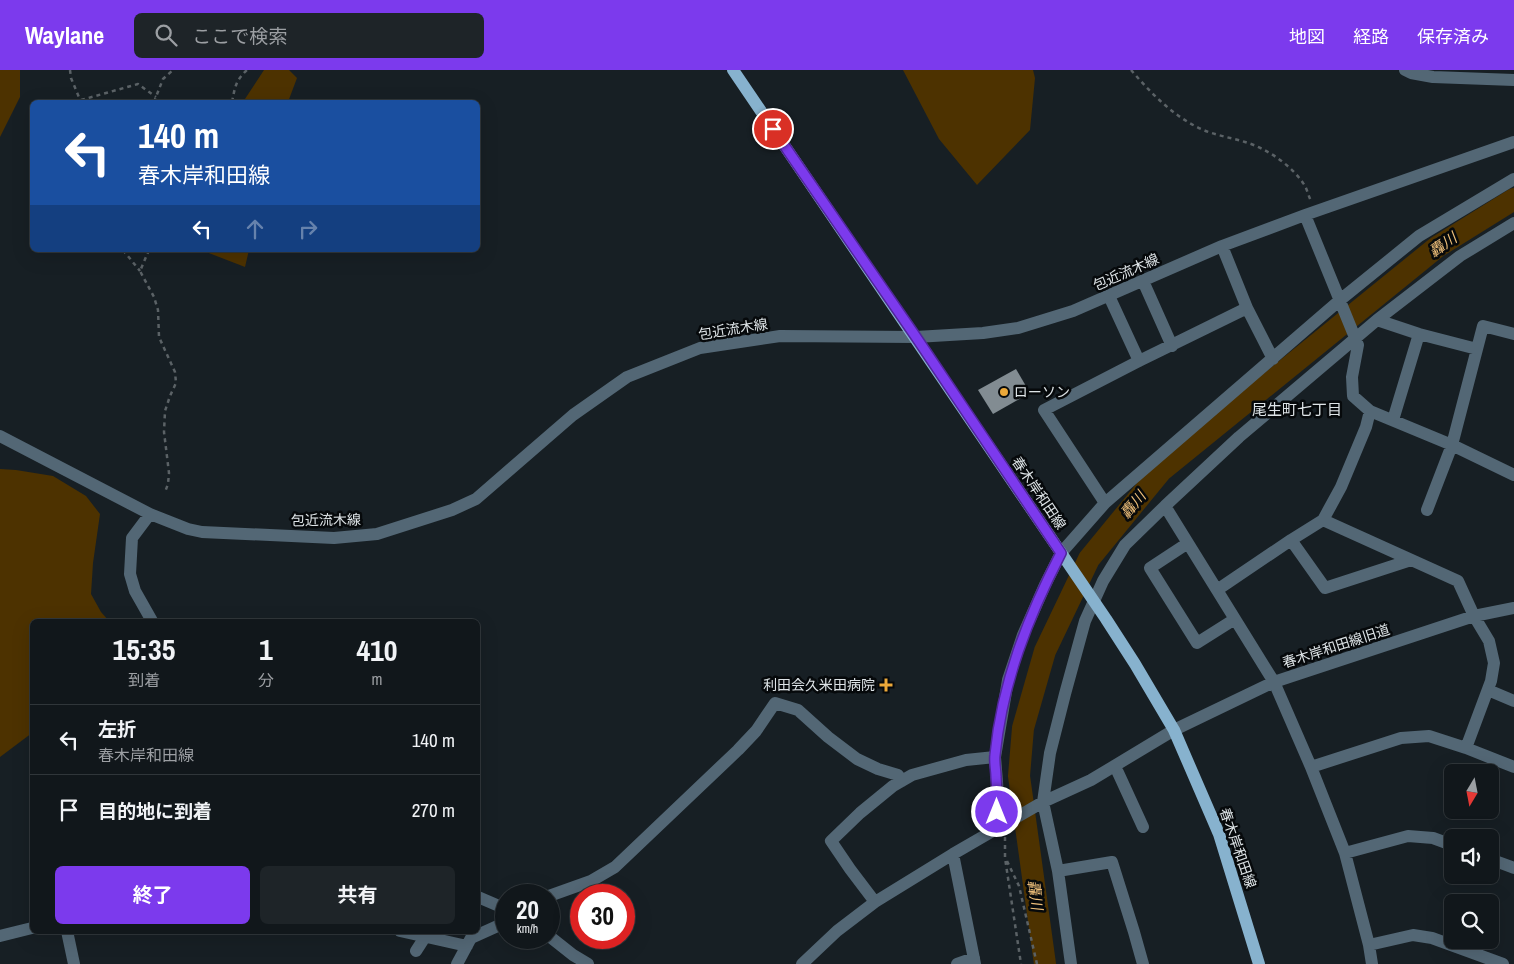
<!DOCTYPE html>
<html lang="ja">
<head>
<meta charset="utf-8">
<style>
	:root { --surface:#11171b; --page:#1e2428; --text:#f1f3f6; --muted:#9c9fa3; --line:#30363a; --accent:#7c3aed }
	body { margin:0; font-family:"Archivo Narrow","Noto Sans JP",sans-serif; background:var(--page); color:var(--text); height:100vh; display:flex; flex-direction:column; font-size:19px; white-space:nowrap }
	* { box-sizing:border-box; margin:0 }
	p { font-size:16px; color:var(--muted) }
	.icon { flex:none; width:28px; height:28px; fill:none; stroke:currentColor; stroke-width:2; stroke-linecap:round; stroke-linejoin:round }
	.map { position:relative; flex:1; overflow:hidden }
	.side { position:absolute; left:30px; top:549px; width:450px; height:315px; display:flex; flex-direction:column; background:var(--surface); border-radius:8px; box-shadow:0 5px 20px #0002,0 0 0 1px var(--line) }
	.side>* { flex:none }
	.hud { position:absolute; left:30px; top:30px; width:450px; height:152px; border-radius:8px; box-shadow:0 5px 20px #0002,0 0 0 1px var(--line); background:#1a4fa0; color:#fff; overflow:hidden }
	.needle { width:32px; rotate:190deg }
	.fabs { position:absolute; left:1444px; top:694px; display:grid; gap:10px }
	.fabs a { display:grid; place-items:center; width:55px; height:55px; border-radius:8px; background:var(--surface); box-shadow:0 5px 20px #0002,0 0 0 1px var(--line); font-size:25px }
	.speed { position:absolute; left:495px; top:814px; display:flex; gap:10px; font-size:25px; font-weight:700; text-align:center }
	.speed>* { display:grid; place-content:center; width:65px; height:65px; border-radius:50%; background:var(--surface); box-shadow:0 5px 20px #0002,0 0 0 1px var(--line); line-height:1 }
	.speed small { font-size:12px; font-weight:400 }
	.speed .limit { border:8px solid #d22; background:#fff; color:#111 }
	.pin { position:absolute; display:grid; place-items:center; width:42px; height:42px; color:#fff; margin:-21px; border:2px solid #fff; border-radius:50%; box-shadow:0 1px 5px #0007 }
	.me { position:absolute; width:55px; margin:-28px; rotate:0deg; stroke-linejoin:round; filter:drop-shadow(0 0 4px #0008) }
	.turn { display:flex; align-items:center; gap:18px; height:105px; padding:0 25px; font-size:22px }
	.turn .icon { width:65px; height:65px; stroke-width:2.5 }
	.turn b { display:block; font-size:35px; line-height:42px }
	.lanes { display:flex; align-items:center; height:48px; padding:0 25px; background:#0003; justify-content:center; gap:25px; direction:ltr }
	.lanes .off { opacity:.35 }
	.eta { display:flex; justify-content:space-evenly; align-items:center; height:85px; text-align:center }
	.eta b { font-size:30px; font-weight:700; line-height:35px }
	.action { display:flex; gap:10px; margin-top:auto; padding:10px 25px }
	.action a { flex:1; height:58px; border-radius:8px; background:var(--accent); color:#fff; font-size:20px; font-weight:700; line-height:58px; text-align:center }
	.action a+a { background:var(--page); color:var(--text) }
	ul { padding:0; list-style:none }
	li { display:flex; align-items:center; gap:15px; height:70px; padding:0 25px; border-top:1px solid var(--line) }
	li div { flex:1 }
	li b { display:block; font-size:19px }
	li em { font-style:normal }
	header { display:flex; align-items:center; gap:30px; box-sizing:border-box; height:70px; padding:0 25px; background:var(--accent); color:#fff }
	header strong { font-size:24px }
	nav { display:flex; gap:28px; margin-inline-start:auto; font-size:18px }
	.search { width:350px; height:45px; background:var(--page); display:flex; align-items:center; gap:12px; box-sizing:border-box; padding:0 18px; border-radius:8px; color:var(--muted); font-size:19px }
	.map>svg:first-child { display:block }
	.water { fill:#4d3200 }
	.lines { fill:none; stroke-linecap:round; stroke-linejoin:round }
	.river { stroke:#4d3200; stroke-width:22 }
	.building { fill:#828c92 }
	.path { stroke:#5b6266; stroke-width:2.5; stroke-dasharray:4 4; stroke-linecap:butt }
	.minor { stroke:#536775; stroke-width:12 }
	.major { stroke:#87b2ce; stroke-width:12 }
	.route-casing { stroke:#51269a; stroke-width:12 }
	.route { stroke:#7c3aed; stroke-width:9 }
	.poi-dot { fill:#eca93a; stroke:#06090b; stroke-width:2 }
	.labels { text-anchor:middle; stroke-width:5; stroke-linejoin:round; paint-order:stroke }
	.street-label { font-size:14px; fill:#dee4e7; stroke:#06090b }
	.poi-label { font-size:14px; fill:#dee4e7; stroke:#06090b; text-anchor:start }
	.water-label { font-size:15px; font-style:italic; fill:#eebf7a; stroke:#06090b }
	.neighbourhood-label { font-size:15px; fill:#dee4e7; stroke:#06090b }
</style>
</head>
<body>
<header>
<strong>Waylane</strong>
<div class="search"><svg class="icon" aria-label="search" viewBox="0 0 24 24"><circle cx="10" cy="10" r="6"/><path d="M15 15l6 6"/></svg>ここで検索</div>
<nav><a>地図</a><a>経路</a><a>保存済み</a></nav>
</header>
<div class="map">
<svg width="1514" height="894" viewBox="0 0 1514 894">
	<rect width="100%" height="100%" fill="#171f24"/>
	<path class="water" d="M0,0H20V27L0,67Z
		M264,0H289L297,8L288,32H243Z
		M903,0H1033L1035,8L1030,60L977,115L939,69Z
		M201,180H249L245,197Z
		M0,399L16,400L53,406L86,426L100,444L93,493L91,524L101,542L109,551H32V663L0,687Z"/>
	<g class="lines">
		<path class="river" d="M1045,894L1019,706L1023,658L1045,581L1089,489L1161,401L1437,177L1514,129"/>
	</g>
	<path class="building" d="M1016,299L1030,323L993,344L978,320Z"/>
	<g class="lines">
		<path class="path" d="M70,0L71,8L81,32
			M1131,0C1150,22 1171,44 1197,57C1212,65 1229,67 1245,72C1266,78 1291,95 1303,113C1307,118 1308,125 1311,131
			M81,30L138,14L156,27
			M154,32L163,9L173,0
			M232,32C235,18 235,11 247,0
			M123,180L140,201
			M149,180L140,201L154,227L158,240L159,267L175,302L176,313L170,326L165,341L164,362L169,403L168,414L165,422
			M1005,767V788L1021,894
			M1007,791L1019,816L1037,894"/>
		<path class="minor" d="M1405,0L1411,3L1433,7L1514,10
			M1305,145L1358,275L1352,307L1353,326L1370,341L1452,375L1514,405
			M1222,176L1247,238L1273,289
			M1143,211L1172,276
			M1109,226L1139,291
			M1377,250L1419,264L1477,279
			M1393,350L1419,264
			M0,366L150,444L188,459L202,462L334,468L377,464L452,440L476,429L573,345L627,307L700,278L780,266L916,267L983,263L1018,258L1073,241L1222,176L1305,145L1514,72
			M1105,433L1044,340L1139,291L1247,238
			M1165,436L1274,612L1311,697L1345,783L1369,875L1372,894
			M1427,440L1452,375L1483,256L1514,264
			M150,444L132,468L130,504L135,521L152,551
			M1323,450L1458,511L1474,546L1489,571L1494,593L1491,611L1466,678
			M1291,470L1325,518L1411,490
			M1188,473L1150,498L1197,573L1235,549
			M1217,520L1291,470L1323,450L1341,417L1366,357L1370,341
			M1488,620L1514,631
			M1115,696L1143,757
			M1311,697L1401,668L1429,666L1466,678L1514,697
			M997,759L998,724L995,687L1008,610L1023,565L1045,515L1061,483L1105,433L1340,230L1419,166L1514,109
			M1345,783L1408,766L1433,768L1452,775
			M953,784L975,894
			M1490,789L1514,798
			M1058,801L1112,792L1134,862L1143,894
			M549,826L591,811L615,797L738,680L756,661L775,633L798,640L828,667L857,689L878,699L898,705L902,711
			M478,827L506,839
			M875,832L850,799L831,771L860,743L893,716L912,705L966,690L995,687
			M67,861L74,894
			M400,861L467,876
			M0,866L32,858
			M549,866L573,885L588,894
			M1369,875L1413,865L1432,868L1503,894
			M416,881L425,867
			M457,894L471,868L502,854L506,851
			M802,894L837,861L875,832L953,784L1043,732L1091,710L1174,660L1274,612L1474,546L1514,538
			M957,894L974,888
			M1071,894L1058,801L1043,732L1050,683L1065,624L1085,551L1103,511L1125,475L1165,436L1239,367L1377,250L1460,186L1514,153"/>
		<path class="major" d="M733,0L1106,549L1135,594L1174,660L1219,764L1259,894"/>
	</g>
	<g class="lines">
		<defs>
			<path id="route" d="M773,59L916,267L1061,483C1028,547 1002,613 995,685C994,692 996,700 996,707C997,719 997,730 997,742"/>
		</defs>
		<use href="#route" class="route-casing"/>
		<use href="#route" class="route"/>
	</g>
	<g class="poi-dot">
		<circle cx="1004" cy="322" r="5"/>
		<path d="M883.5 607.5h5v5h5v5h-5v5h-5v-5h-5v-5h5z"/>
	</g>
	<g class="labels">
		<g class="street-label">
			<text transform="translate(1126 202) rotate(-24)" y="5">包近流木線</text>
			<text transform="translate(733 259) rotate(-9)" y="5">包近流木線</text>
			<text transform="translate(1039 423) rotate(56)" y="5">春木岸和田線</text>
			<text transform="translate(326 450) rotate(-1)" y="5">包近流木線</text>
			<text transform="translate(1336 576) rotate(-18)" y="5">春木岸和田線旧道</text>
			<text transform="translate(1238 778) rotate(71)" y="5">春木岸和田線</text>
		</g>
		<g class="poi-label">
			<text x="1014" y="327">ローソン</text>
			<text x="875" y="620" text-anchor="end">利田会久米田病院</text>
		</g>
		<g class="water-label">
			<text transform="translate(1443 175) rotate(-35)" y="5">轟川</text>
			<text transform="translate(1133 435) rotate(-51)" y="5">轟川</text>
			<text transform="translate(1035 825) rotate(82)" y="5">轟川</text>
		</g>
		<g class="neighbourhood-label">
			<text x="1297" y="345">尾生町七丁目</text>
		</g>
	</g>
</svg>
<div class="fabs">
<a><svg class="needle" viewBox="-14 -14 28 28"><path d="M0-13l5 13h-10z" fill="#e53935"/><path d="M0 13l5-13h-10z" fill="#9c9fa3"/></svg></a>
<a><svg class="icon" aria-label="sound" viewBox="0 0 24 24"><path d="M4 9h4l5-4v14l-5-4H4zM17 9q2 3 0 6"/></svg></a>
<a><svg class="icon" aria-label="search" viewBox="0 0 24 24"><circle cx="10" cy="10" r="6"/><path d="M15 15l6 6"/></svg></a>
</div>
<div class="speed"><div>20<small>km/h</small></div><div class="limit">30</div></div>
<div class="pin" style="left:773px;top:59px;background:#d93025"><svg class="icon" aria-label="arrive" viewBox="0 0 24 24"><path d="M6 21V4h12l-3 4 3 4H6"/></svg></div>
<svg class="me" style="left:997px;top:742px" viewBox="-20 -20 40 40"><circle r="17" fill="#7c3aed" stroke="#fff" stroke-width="3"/><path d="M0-11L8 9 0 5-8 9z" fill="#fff"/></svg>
<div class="hud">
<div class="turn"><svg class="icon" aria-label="left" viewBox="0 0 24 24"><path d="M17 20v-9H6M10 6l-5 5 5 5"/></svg><div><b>140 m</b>春木岸和田線</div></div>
<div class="lanes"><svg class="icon" aria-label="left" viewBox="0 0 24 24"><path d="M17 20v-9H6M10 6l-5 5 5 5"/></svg><svg class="icon off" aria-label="ahead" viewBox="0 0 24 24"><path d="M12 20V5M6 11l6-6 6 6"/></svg><svg class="icon off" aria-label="right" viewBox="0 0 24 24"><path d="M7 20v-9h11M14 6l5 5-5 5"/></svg></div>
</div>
<section class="side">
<div class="eta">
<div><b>15:35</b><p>到着</p></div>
<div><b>1</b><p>分</p></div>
<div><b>410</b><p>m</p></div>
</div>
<ul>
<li><svg class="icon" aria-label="left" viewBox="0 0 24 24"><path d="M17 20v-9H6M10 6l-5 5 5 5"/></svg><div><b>左折</b><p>春木岸和田線</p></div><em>140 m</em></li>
<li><svg class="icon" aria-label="arrive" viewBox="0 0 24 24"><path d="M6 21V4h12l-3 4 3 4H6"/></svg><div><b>目的地に到着</b></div><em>270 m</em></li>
</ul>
<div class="action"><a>終了</a><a>共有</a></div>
</section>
</div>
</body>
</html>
